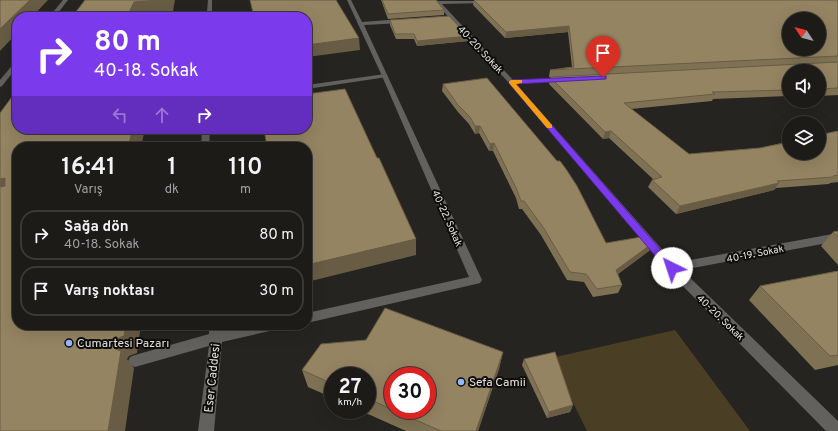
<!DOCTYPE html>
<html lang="tr">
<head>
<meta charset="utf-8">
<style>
	:root { --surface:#1c1b18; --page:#252421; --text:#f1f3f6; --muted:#a0a1a2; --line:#3a3937 }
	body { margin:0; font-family:Overpass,sans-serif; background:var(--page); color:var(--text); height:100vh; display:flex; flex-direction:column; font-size:15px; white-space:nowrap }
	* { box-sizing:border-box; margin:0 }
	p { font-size:13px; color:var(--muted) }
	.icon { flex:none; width:22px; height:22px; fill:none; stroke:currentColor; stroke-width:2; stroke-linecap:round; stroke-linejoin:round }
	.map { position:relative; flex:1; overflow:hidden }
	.details { position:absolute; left:12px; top:142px; width:300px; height:188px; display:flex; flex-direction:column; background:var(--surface); border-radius:16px; box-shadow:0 4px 16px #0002,0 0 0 1px var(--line) }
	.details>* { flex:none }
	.guide { position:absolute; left:12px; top:12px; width:300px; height:122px; border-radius:16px; box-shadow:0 4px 16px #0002,0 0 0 1px var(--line); background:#7c3aed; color:#fff; overflow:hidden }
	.needle { width:26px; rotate:306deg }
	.tools { position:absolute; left:782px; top:12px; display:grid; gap:8px }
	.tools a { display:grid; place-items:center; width:44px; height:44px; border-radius:50%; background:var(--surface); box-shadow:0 4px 16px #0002,0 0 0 1px var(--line); font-size:20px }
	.speed { position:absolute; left:324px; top:367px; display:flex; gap:8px; font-size:20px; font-weight:700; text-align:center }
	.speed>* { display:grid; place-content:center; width:52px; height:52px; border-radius:50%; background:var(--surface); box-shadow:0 4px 16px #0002,0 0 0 1px var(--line); line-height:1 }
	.speed small { font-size:10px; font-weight:400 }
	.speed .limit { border:6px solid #d22; background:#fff; color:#111 }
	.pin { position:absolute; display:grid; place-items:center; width:34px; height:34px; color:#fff; margin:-41px -17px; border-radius:50% 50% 50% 0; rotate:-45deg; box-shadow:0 0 4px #0007 }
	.pin .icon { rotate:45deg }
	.me { position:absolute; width:44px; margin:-22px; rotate:319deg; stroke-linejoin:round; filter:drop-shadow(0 0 3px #0008) }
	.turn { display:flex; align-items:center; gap:14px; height:84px; padding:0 16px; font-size:18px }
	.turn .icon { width:52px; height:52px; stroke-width:2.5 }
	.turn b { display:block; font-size:28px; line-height:34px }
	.lanes { display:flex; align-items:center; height:38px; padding:0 16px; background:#0003; justify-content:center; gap:20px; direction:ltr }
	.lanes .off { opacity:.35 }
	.eta { display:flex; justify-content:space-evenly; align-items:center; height:68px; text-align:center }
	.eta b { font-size:24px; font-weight:600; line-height:28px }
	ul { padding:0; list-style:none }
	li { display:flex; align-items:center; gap:12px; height:50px; margin:0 8px 6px; padding:0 8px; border:2px solid var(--line); border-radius:16px }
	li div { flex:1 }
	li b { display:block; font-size:15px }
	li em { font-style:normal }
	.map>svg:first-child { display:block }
	.green { fill:#4a3e25 }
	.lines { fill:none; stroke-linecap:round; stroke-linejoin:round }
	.service { fill:#62615f; fill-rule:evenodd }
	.minor { fill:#62615f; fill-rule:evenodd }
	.wall { fill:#7f7254 }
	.shaded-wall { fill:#685c45 }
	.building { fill:#948462; stroke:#685c45; fill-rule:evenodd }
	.route { fill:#7c3aed; stroke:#51269a }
	.slow { fill:#f59e0b }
	.poi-dot { fill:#95b6fd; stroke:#0e0d0b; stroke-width:1.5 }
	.labels { text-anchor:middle; stroke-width:4; stroke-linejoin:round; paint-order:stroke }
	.street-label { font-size:10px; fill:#e4e3e0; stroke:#0e0d0b }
	.near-poi-label { font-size:12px; fill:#e4e3e0; stroke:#0e0d0b; text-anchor:start }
	.near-street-label { font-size:12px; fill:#e4e3e0; stroke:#0e0d0b }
</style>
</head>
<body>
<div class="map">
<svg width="838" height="431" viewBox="0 0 838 431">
	<rect width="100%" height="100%" fill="#252420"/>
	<path class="green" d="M675,330L750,431H587L551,358Z"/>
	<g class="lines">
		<path class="service" d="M385,74L388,76L387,77L307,89V85Z"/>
		<path class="minor" d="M63,0H68L55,17H49Z
			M208,0H212V17H206L207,15L173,17L207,12Z
			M347,0H351L362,22L402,19L405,21L402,23L364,25L482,280L480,283L476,284L307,323V313L469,277L382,76Z
			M433,0L439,1H488L486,3L442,4L513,80L565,78L566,79L563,81L516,84L674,263L838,233V241L682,270L838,421V431H826L668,271L509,83Z
			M17,61V67L2,86L0,87V80L15,62Z
			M202,129H210L209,147H201Z
			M209,325H221L222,331L250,325H280L278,329L274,330L222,342L214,431H198L209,346L135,367L130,365L128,361L130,357L135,355L209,334Z"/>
	</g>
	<path class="wall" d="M381,0H436L444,10V15L388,19Z
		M474,0H838V62L549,77L550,70L572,67L568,32L505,38L473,5Z
		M390,20L468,41L417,46L414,39H396L390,25Z
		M838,62V95L819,96V71H789V96L713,99L712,101L631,109L689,154L760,148L838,131V182L830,183L829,184L776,188L774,190L676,214L648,187L652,180L653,179L609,138L603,139L549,84L550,77Z
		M443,84L606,243H653L649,251L618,274L622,285L618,293L593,297L584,282L567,280L541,235L522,209H519L516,198L493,151H489L479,133L475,134L469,124L458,112L442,91Z
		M838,231V265L821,246L833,232Z
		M838,271V365L815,370L749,300L760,286Z
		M503,352L499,369L478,431H406L359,410H367V376H333V398L308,387L302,370Z
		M524,359L573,405L570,412L547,418L522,365Z"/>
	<path class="shaded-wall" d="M30,0H48L32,17H17V33L0,51V29Z
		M159,0H175L173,11L139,15L138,17H127L134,2Z
		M569,26L568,32L505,38L506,32Z
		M468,36V41L417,46V41Z
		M359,38L360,50L307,57V45Z
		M475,126H480L479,133L475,134Z
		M133,129H145L141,147H128Z
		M611,131L609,138L603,139L605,132Z
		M494,143L493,151H489L490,144Z
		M5,178L17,194L0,198V179Z
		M779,183L774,190L676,214L680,206Z
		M416,239V255L307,282V265Z
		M653,243L649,251L612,278L616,270Z
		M126,325H141L137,353L129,356L127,359L134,368L125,431H108L115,349L113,343Z
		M503,352L499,369L478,431H476Z
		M573,405L570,412L547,418L549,412Z"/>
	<path class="building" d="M0,0H30L0,29Z
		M85,0H159L134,2L127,17H72Z
		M250,0H336L359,38L307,45V17H254Z
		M382,0H436L444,10L388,14Z
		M474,0H838V56L550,70L574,67L569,26L506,32ZM789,19H819V49H789Z
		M449,16L468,36L417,41L414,34H395L390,20Z
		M838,62V88L819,89V71H789V90L712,92L715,94L624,103L689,154L760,148L789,142V153H819V135L838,131V175L833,176L834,177L777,181L779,183L680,206L652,180L662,177L611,131L605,132L550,77Z
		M487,78L557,161H560L566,169L577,186L606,243L647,236L653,243L616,270L622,285L597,289L586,274L570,272L543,227L524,201H521L517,190L494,143L490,144L480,126H475L470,117L458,105L443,84Z
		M345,89L377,158H379L416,239L307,265V147H267L264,129H307V94Z
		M17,90V129H133L128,147H17V325H126L124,336L116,339L113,343L115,349L121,351L108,431H0V187L5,186V178L0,179V113Z
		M838,231V237L833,232Z
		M838,271V355L830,356L760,286Z
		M385,308L503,352L476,431H441L393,410H427V376H393V410L367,398V376H333V384L302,370L321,344L366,340Z
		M555,352L573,405L549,412L524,359Z"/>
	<path class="route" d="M603,76H606V79L516,84L675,266L677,268L675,271H668L508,82L511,80Z"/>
	<path class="slow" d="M511,80H522V83L516,84L552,125V128H547L509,83V81Z"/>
	<g class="poi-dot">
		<circle cx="69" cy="343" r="4"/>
		<circle cx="461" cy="382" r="4"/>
	</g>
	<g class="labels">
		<g class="street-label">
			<text transform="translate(481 49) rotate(47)" y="4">40-20. Sokak</text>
			<text transform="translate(448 218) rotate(66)" y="4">40-22. Sokak</text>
			<text transform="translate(755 253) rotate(-11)" y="4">40-19. Sokak</text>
			<text transform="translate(721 317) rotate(44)" y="4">40-20. Sokak</text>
		</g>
		<g class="near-poi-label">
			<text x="77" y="347">Cumartesi Pazarı</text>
			<text x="469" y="386">Sefa Camii</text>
		</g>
		<g class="near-street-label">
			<text transform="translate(212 378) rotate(-84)" y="4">Eser Caddesi</text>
		</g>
	</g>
</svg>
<div class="tools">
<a><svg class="needle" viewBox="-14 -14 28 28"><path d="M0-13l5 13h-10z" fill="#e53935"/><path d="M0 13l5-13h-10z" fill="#a0a1a2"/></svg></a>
<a><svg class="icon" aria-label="sound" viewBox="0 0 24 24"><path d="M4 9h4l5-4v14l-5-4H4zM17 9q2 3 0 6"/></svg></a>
<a><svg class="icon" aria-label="layers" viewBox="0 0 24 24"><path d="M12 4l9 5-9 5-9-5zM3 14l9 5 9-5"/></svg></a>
</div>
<div class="speed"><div>27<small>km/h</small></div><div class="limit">30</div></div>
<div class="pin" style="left:603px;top:77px;background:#d93025"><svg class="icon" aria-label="arrive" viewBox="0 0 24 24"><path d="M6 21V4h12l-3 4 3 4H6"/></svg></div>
<svg class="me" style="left:672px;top:268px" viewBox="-20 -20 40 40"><circle r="19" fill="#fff"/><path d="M0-13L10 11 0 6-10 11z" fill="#7c3aed"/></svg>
<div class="guide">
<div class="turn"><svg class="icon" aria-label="right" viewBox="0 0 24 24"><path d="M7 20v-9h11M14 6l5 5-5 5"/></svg><div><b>80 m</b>40-18. Sokak</div></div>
<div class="lanes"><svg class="icon off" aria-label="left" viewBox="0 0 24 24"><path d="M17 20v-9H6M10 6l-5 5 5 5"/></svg><svg class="icon off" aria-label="ahead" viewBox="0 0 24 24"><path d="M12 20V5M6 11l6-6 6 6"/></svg><svg class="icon" aria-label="right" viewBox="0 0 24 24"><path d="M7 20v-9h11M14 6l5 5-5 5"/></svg></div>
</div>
<section class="details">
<div class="eta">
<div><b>16:41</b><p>Varış</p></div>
<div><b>1</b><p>dk</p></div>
<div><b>110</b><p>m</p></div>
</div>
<ul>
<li><svg class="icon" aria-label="right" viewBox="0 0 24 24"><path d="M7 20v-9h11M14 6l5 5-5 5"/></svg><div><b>Sağa dön</b><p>40-18. Sokak</p></div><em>80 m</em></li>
<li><svg class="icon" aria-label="arrive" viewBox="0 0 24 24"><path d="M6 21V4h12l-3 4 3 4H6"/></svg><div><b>Varış noktası</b></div><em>30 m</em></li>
</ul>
</section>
</div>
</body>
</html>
